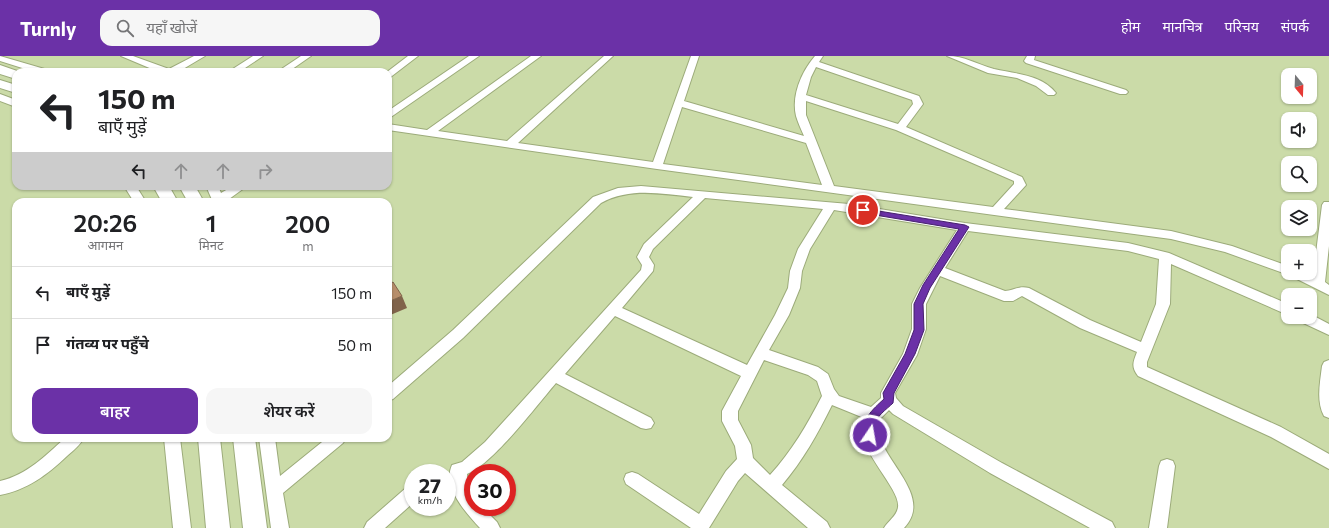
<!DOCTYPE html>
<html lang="hi">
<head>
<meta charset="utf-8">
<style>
	:root { --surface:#fff; --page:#f6f6f6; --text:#202124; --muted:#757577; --line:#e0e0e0; --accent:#6b31a7 }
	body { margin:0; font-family:Commissioner,"Noto Sans Devanagari",sans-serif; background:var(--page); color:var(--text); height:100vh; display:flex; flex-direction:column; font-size:15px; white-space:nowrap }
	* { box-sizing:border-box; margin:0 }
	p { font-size:13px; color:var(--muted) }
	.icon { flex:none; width:22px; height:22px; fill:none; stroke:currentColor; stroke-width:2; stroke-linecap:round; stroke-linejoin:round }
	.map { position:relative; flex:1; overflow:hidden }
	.side { position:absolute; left:12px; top:142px; width:380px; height:244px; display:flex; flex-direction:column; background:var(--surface); border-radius:12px; box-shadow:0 1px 3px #0004 }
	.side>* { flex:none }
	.guide { position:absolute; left:12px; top:12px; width:380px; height:122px; border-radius:12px; box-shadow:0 1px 3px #0004; background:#fff; color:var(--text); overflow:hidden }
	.needle { width:26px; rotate:161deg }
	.buttons { position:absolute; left:1281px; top:12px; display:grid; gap:8px }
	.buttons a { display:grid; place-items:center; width:36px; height:36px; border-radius:8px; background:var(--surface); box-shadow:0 1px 3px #0004; font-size:20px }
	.speed { position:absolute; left:404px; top:408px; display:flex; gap:8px; font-size:20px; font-weight:700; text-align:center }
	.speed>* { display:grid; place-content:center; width:52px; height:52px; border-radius:50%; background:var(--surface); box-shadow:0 1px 3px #0004; line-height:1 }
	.speed small { font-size:10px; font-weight:400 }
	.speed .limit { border:6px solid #d22; background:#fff; color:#111 }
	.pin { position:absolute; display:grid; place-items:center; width:34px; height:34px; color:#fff; margin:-17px; border:2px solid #fff; border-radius:50%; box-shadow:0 1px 4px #0007 }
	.me { position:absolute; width:44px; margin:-22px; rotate:12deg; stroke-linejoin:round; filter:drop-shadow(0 0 3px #0008) }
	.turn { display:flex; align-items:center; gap:14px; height:84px; padding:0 20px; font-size:18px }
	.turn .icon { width:52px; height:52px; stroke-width:2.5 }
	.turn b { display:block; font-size:28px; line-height:34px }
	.lanes { display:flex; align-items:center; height:38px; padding:0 20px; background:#0003; justify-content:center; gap:20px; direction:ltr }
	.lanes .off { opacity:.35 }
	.eta { display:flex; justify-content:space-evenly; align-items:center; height:68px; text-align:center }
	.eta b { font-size:24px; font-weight:600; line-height:28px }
	.primary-button { display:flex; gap:8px; margin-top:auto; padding:8px 20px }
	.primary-button a { flex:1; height:46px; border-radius:12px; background:var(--accent); color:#fff; font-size:16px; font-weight:600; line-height:46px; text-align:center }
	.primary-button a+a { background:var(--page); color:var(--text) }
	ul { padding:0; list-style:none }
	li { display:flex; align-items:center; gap:12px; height:52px; padding:0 20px; border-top:1px solid var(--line) }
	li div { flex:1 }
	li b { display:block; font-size:15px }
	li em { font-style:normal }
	header { display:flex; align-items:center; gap:24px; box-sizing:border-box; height:56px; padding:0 20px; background:var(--accent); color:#fff }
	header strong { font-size:19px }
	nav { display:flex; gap:22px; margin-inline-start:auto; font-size:14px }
	.search { width:280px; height:36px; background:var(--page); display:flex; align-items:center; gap:10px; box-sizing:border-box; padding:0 14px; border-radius:12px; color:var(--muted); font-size:15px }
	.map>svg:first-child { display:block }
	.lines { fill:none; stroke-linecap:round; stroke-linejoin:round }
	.minor-casing { stroke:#9cab7a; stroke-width:2 }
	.highway-casing { stroke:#9cab7a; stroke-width:2 }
	.minor { fill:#fff; fill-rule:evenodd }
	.highway { fill:#fff; fill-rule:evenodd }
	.shaded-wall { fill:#80634b }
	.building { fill:#b78e6b; stroke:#80634b }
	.route { fill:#6b31a7; stroke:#46206d }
</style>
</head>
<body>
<header>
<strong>Turnly</strong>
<div class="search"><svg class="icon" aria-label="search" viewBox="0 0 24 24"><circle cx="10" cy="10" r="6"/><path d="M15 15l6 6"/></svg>यहाँ खोजें</div>
<nav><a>होम</a><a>मानचित्र</a><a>परिचय</a><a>संपर्क</a></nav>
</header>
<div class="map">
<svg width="1329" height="472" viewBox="0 0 1329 472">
	<rect width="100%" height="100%" fill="#cbdba8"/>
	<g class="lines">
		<defs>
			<path id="minor" d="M0,0L48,14L50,16H35L0,5Z
				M121,0H133L169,13L194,0H205L178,16H159Z
				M253,0H263L239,16H228Z
				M301,0H311L288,16H277Z
				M408,0H418L388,23L387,16Z
				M469,0H479L388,63V55Z
				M531,0H541L438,75L507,85L604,0H613L518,87L653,106L691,0H699L684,45L804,80C801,73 798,67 796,60C791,39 802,15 815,0H823L819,6L919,40L923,48L906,71L1022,121L1026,129L1004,153L1171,175L1232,190L1288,210V217H1305L1313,221L1322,149L1324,146H1329V190L1325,226L1329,229V239L1289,219L1225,196L1171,183L657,113L388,74V68L427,74ZM816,11L912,44L913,48L898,68L806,39L811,21ZM806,45L896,74L1014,125V128L993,151L834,130L806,59ZM682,51L806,87L822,129L663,108Z
				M947,0C965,0 976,8 994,13C1015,18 1041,18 1056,37L1054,39H1048L1036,30L1017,22L988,17Z
				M1027,0H1035L1034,4L1126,34L1128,36L1126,38H1120L1026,7L1024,5Z
				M0,38L16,44V51L0,45Z
				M124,130H136L146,146H134Z
				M206,130H218L221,137L233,130H247L225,146H213Z
				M641,130L849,148L965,167L1128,187L1169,197L1288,248V259L1171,208L1170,248L1147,306V311L1281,371L1329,398V413L1271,381L1138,320C1131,311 1133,306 1137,296L1080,272L1022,240L1013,245H1004L940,220L926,248V273L917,299L895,337L896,342L903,350L1002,407L1112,466L1115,472H1090L990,417L893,358L889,354L877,366C875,375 879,381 883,389C895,415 930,445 904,472H884C888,465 897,460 898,451C901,431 851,390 864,362L832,349C817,379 803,404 782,429L827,466L830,472H808L745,417L738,425L709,472H691L626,428L624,423L626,418L632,416L638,418L699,458L726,415L737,403L735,390L722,365V355L741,320L615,260L565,318L651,362L654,367L651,372L646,373L641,372L556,327C537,349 492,409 467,418C468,430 473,439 473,451H482L497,466L500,472H480C466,457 442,431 452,409L462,406L485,386L641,214L642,209L637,201L644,188L693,141C662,138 630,131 601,147L463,282L393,343L388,345V330L453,274L593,141L618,132ZM705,142L823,153L798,193L790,215L788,232L775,259L747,309L622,252L653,215L654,209L649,201L653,193ZM834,154L957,174L920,232L912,248V273L903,298L881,337V342L871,351L839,340L834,333L828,318L818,311L769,294L789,259L800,232L802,215L810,193ZM968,175L1128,195L1159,203L1156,248L1141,286L1090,264L1029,232C1018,229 1014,235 1005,235L945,212ZM764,304L808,319L817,325L822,340C807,369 792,395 770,419L753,402L751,389L738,364V355Z
				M1310,258L1329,268V279L1299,265L1297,261H1310Z
				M1329,304V362L1324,360C1316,345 1320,327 1322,310L1324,306Z
				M65,382H84C80,389 73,395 67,400C47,419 27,434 0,439V425C27,419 45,400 65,382Z
				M164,382H180L191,472H173Z
				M259,382H275L280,420L327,382H346L343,387L283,437L289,472H271Z
				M1167,403L1173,405L1175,410L1167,472H1149L1159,410L1161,405Z
				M413,429V447L385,472H364L367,466L407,431Z"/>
			<path id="highway" d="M0,9L20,16H16V23L0,18Z
				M0,24L16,29V37L0,32Z
				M153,130H169L178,146H162Z
				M179,130H195L204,146H188Z
				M198,382H220L230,472H206Z
				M233,382H255L267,472H243Z"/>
		</defs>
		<use href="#minor" class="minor-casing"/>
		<use href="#highway" class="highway-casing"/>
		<use href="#minor" class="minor"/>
		<use href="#highway" class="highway"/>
	</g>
	<path class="shaded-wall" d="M402,240L407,252L388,260V246Z"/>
	<path class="building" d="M393,226L402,240L388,246V229Z"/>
	<path class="route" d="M860,152L965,169L969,171L930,232L923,248L924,274L915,298L894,337L893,347C887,353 875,361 875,369C874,374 876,377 873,382H866C858,366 873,353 884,343L883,337L905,298L914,274V248L923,229L959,173L863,157L859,154Z"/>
</svg>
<div class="buttons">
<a><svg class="needle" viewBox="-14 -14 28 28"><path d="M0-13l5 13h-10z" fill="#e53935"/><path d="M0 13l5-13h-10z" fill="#757577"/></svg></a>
<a><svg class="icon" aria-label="sound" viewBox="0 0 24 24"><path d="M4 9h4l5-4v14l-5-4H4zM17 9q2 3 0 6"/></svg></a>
<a><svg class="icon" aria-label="search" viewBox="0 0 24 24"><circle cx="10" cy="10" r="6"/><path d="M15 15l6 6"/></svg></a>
<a><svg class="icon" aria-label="layers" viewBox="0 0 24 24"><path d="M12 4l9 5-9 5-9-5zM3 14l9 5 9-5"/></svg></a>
<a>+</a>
<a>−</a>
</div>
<div class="speed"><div>27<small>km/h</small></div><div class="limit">30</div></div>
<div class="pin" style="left:863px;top:154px;background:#d93025"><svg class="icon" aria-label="arrive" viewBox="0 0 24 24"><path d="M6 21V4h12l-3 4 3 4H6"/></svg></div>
<svg class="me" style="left:870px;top:379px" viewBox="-20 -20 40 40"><circle r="17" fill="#6b31a7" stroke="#fff" stroke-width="3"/><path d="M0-11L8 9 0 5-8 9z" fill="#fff"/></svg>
<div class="guide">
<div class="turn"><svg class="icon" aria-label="left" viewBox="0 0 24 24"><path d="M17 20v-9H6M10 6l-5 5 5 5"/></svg><div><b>150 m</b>बाएँ मुड़ें</div></div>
<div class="lanes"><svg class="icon" aria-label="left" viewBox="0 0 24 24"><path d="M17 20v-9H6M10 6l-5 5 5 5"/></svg><svg class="icon off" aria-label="ahead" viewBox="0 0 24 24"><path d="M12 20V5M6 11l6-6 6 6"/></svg><svg class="icon off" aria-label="ahead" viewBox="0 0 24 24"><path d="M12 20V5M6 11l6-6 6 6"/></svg><svg class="icon off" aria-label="right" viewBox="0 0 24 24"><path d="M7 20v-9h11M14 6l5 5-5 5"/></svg></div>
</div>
<section class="side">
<div class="eta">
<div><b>20:26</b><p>आगमन</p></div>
<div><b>1</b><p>मिनट</p></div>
<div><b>200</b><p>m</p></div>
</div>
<ul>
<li><svg class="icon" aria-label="left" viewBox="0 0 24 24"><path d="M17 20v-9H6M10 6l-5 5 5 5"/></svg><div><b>बाएँ मुड़ें</b></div><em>150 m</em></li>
<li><svg class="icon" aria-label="arrive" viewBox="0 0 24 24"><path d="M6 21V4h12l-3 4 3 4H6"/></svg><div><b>गंतव्य पर पहुँचे</b></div><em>50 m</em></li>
</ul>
<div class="primary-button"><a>बाहर</a><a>शेयर करें</a></div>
</section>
</div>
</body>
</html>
